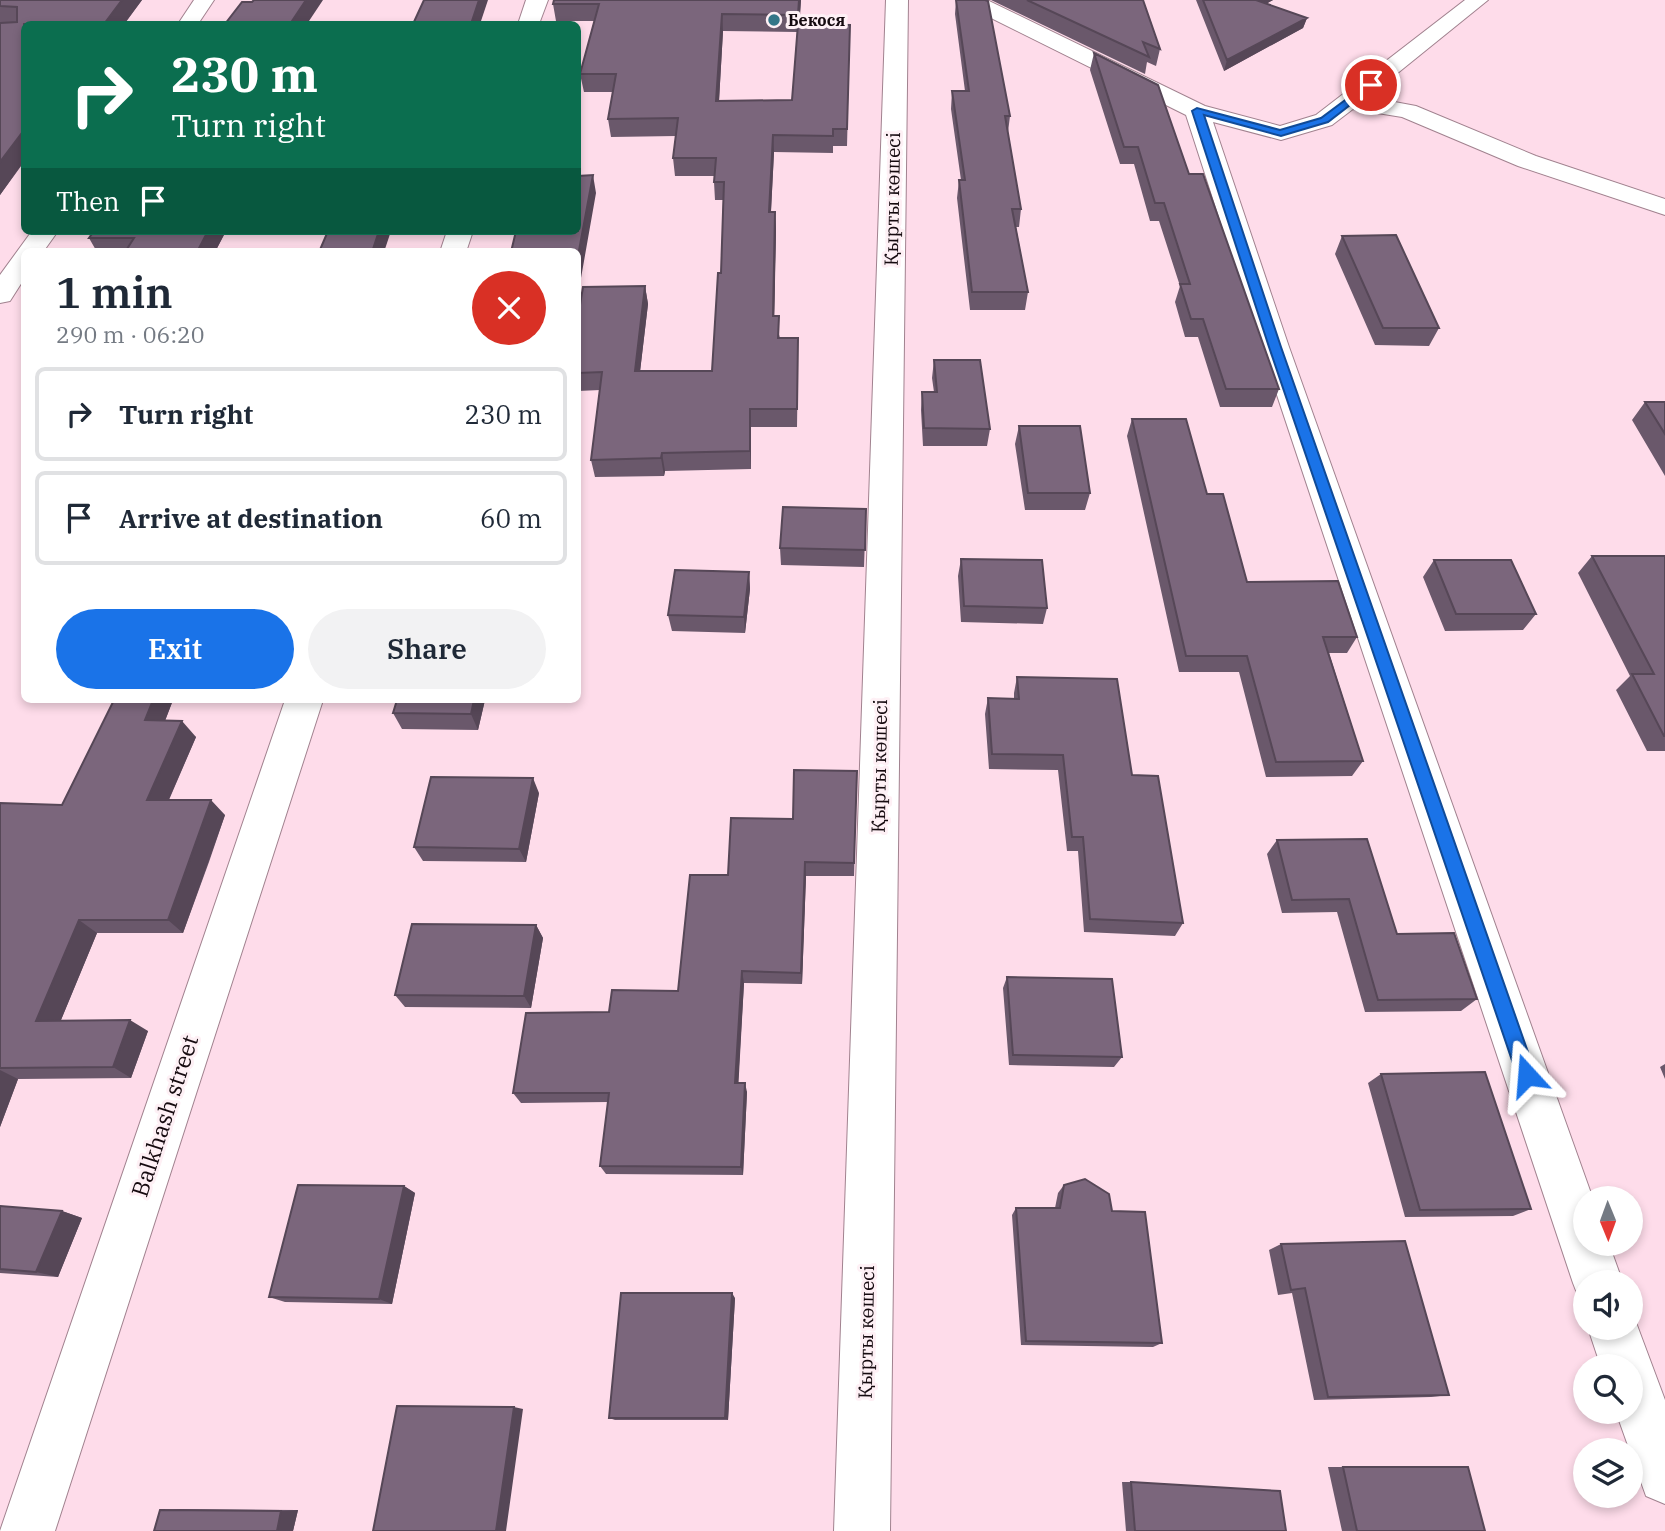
<!DOCTYPE html>
<html lang="en">
<head>
<meta charset="utf-8">
<style>
	:root { --surface:#fff; --page:#f2f2f3; --text:#1f2937; --muted:#747a83; --line:#e0e1e3; --accent:#1a73e8 }
	body { margin:0; font-family:"IBM Plex Serif",serif; background:var(--page); color:var(--text); height:100vh; display:flex; flex-direction:column; font-size:26px; white-space:nowrap }
	* { box-sizing:border-box; margin:0 }
	p { font-size:23px; color:var(--muted) }
	.icon { flex:none; width:38px; height:38px; fill:none; stroke:currentColor; stroke-width:2; stroke-linecap:round; stroke-linejoin:round }
	.map { position:relative; flex:1; overflow:hidden }
	.drawer { position:absolute; left:21px; top:248px; width:560px; height:455px; display:flex; flex-direction:column; background:var(--surface); border-radius:10px; box-shadow:0 4px 10px #0003 }
	.drawer>* { flex:none }
	.hud { position:absolute; left:21px; top:21px; width:560px; height:214px; border-radius:10px; box-shadow:0 4px 10px #0003; background:#0b6e4f; color:#fff; overflow:hidden }
	.needle { width:46px; rotate:179deg }
	.controls { position:absolute; left:1573px; top:1186px; display:grid; gap:14px }
	.controls a { display:grid; place-items:center; width:70px; height:70px; border-radius:50%; background:var(--surface); box-shadow:0 4px 10px #0003; font-size:35px }
	.pin { position:absolute; display:grid; place-items:center; width:60px; height:60px; color:#fff; margin:-30px; border:4px solid #fff; border-radius:50%; box-shadow:0 2px 7px #0007 }
	.me { position:absolute; width:77px; margin:-38px; rotate:341deg; stroke-linejoin:round; filter:drop-shadow(0 0 5px #0008) }
	.turn { display:flex; align-items:center; gap:24px; height:147px; padding:0 35px; font-size:32px }
	.turn .icon { width:91px; height:91px; stroke-width:2.5 }
	.turn b { display:block; font-size:49px; line-height:60px }
	.then { display:flex; align-items:center; height:66px; padding:0 35px; background:#0003; gap:14px; font-size:26px }
	.round { display:grid; place-items:center; flex:none; width:74px; height:74px; border-radius:37px; background:var(--page) }
	.overview { display:flex; align-items:center; justify-content:space-between; height:119px; padding:0 35px }
	h1 { font-size:42px; font-weight:600; line-height:52px }
	.cta { display:flex; gap:14px; margin-top:auto; padding:14px 35px }
	.cta a { flex:1; height:80px; border-radius:42px; background:var(--accent); color:#fff; font-size:28px; font-weight:600; line-height:80px; text-align:center }
	.cta a+a { background:var(--page); color:var(--text) }
	ul { padding:0; list-style:none }
	li { display:flex; align-items:center; gap:21px; height:94px; margin:0 14px 10px; padding:0 21px; border:4px solid var(--line); border-radius:10px }
	li div { flex:1 }
	li b { display:block; font-size:26px }
	li em { font-style:normal }
	.map>svg:first-child { display:block }
	.lines { fill:none; stroke-linecap:round; stroke-linejoin:round }
	.minor-casing { stroke:#a1828f; stroke-width:2 }
	.minor { fill:#fff; fill-rule:evenodd }
	.wall { fill:#6a586b; fill-rule:evenodd }
	.shaded-wall { fill:#564757 }
	.building { fill:#7b667c; stroke:#564757; stroke-width:2 }
	.route { fill:#1a73e8; stroke:#114b97; stroke-width:2 }
	.poi-dot { fill:#347688; stroke:#fef0f5; stroke-width:2.5 }
	.labels { text-anchor:middle; stroke-width:6; stroke-linejoin:round; paint-order:stroke }
	.far-poi-label { font-size:16px; font-weight:bold; fill:#150a0f; stroke:#fef0f5; text-anchor:start }
	.street-label { font-size:19px; fill:#150a0f; stroke:#fef0f5 }
	.near-street-label { font-size:23px; fill:#150a0f; stroke:#fef0f5 }
</style>
</head>
<body>
<div class="map">
<svg width="1665" height="1531" viewBox="0 0 1665 1531">
	<rect width="100%" height="100%" fill="#fedcea"/>
	<g class="lines">
		<defs>
			<path id="minor" d="M194,0H214L198,24H178Z
				M526,0H548L539,24H518Z
				M886,0H908L890,1531H834Z
				M960,0H987L1205,106L1280,126L1316,115L1465,0H1488L1368,97L1416,106L1536,156L1665,199V215L1518,166L1402,117L1353,109L1332,125L1281,140L1213,122L1289,347L1593,1199H1586V1244H1609L1623,1283H1586V1303L1580,1301L1573,1283L1261,347L1186,115L963,4Z
				M32,231H58L43,252H24V279L10,301L0,303V275Z
				M447,231H473L466,252H440Z
				M285,700H323L55,1531H0Z
				M1631,1309L1665,1400V1504L1646,1496L1616,1412H1631V1367H1601L1588,1328H1631Z"/>
		</defs>
		<use href="#minor" class="minor-casing"/>
		<use href="#minor" class="minor"/>
	</g>
	<path class="wall" d="M0,0H142L0,195Z
		M801,0L799,24L850,25L847,146H833V153L774,152L771,212H775L776,229L774,316L780,338L798,355L797,427H751V469L665,471L664,476L595,477L591,460L600,390L578,391V317L645,286L648,304L640,371H712L721,273L723,200H715L714,182V176H675L673,158L676,136L611,137L608,119L613,92H584L580,74L594,21H556L553,4ZM723,31L797,32L792,100L719,101Z
		M956,0H985L1010,116L1008,132L1021,209L1019,227H1016L1028,292L1025,310H970L957,198L959,180H961L951,109L952,91H965L955,14Z
		M991,0H1143L1160,49L1156,66L1147,62L1145,74Z
		M1196,0H1273L1266,4L1307,18L1303,28L1224,71Z
		M1094,53L1189,174L1279,389L1272,407H1220L1198,337H1185L1175,302L1180,286L1159,221H1150L1134,164H1120L1090,70Z
		M226,231L215,252H97L89,238Z
		M1342,236L1439,328L1429,346L1375,345L1335,254Z
		M934,360L990,429L987,446H923L921,410L922,392H934L932,378Z
		M1645,402H1665V476L1632,420Z
		M1132,419L1207,494L1247,582L1357,637L1347,653H1329L1363,761L1352,776L1266,777L1239,672H1179L1127,436Z
		M1019,426L1090,493L1085,510H1025L1015,444Z
		M866,509L864,567L781,565L780,548Z
		M1592,556H1665V751H1647L1616,690L1630,676L1578,573Z
		M961,559L1047,608L1043,624L961,622L958,576Z
		M1434,560L1536,614L1523,630L1445,631L1423,577Z
		M749,572L750,589L745,633L672,631L668,615Z
		M1017,677L1132,775L1183,923L1175,936L1084,932L1078,851H1067L1058,770L989,769L985,714L988,698L1014,699V693Z
		M173,700L165,721L196,737L169,800L225,815L209,862L183,933H97L61,1020L148,1031L131,1078L18,1079L0,1127V803L62,805Z
		M485,700L478,730L402,729L393,713Z
		M857,771L854,876H806L802,984L744,983L738,1083L747,1092L743,1175L606,1174L600,1166L608,1102L521,1103L513,1093L609,1012L678,991L728,875L793,819Z
		M539,793L526,862L423,861L414,847Z
		M1277,840L1397,934L1477,999L1461,1011L1365,1012L1337,912L1282,913L1267,854Z
		M536,925L543,938L531,1008L405,1007L395,995Z
		M1007,977L1122,1057L1114,1067L1009,1065L1003,988Z
		M1665,1064V1079L1660,1067Z
		M1381,1074L1531,1209L1513,1216L1405,1217L1368,1083Z
		M1064,1185L1112,1211L1162,1343L1153,1347L1021,1345L1012,1215L1016,1208H1055L1058,1193Z
		M404,1186L415,1193L392,1304L285,1302L269,1297Z
		M0,1206L62,1211L82,1218L58,1277L0,1273Z
		M1281,1244L1449,1395L1431,1397L1314,1400L1292,1293L1278,1295L1269,1250Z
		M735,1298L728,1420H615L609,1418Z
		M1328,1467H1468L1485,1531H1342Z
		M1122,1482H1131L1286,1531H1126Z
		M180,1509L298,1510L293,1531H154L160,1510Z"/>
	<path class="shaded-wall" d="M122,0H142L124,24H104Z
		M306,0H323L307,24H290Z
		M479,0H488L480,24H471Z
		M799,0H801L799,32L798,15Z
		M1256,0H1273L1253,11Z
		M722,14L723,31L718,118L716,101Z
		M1307,18L1303,28L1224,71L1227,60Z
		M24,130V161L0,195V162Z
		M773,135L774,152L770,229L769,212Z
		M593,175L596,193L578,295V256Z
		M775,212L776,229L774,334L773,316Z
		M208,231H226L215,252H197Z
		M379,231H391L384,252H372Z
		M645,286L648,304L638,389L635,371Z
		M750,409L751,427V469L750,451Z
		M662,453L665,471L664,476L661,458Z
		M749,572L750,589L745,633L744,617Z
		M153,700H173L159,736L145,720Z
		M474,700H485L478,730L471,714Z
		M182,721L196,737L162,815L147,800Z
		M533,778L539,793L526,862L519,849Z
		M211,800L225,815L183,933L168,920Z
		M805,862L806,876L802,984L801,973Z
		M79,920L97,933L56,1032L36,1021Z
		M536,925L543,938L531,1008L524,996Z
		M742,971L744,983L738,1092L735,1083Z
		M130,1020L148,1031L131,1078L113,1067Z
		M0,1070L18,1079L0,1127Z
		M745,1083L747,1092L743,1175L741,1167Z
		M404,1186L415,1193L392,1304L379,1299Z
		M62,1211L82,1218L58,1277L36,1272Z
		M732,1293L735,1298L728,1420L725,1418Z
		M514,1407L523,1409L506,1531H496Z
		M298,1510L293,1531H277L281,1511Z"/>
	<path class="building" d="M0,0H122L104,24H24V130L0,162V23L17,22V7L0,6Z
		M254,0H306L290,24H225L242,2H252Z
		M424,0H479L471,24H413Z
		M554,0H799L798,15L722,14L716,101L792,100L798,24L850,25L847,129H833V136L773,135L769,212H775L773,316H779L778,338H798L797,409H750V451L662,453L661,458L591,460L602,372L578,373V317L583,287L645,286L635,371H712L718,273H721L724,182H714L716,158H673L678,118L608,119L616,74H580L599,4H553Z
		M956,0H985L988,1L1010,116H1005L1021,209H1012L1028,292H972L959,180H965L952,91H969Z
		M1027,0H1143L1160,49L1143,42L1149,57Z
		M1203,0H1256L1307,18L1227,60Z
		M1094,53L1158,85L1189,174H1203L1279,389H1226L1203,319H1191L1180,284H1190L1164,203H1155L1138,147H1124Z
		M593,175L578,256V252H511L516,231H578V176Z
		M94,231H208L197,252H125L134,238H89Z
		M328,231H379L372,252H319Z
		M1396,235L1439,328H1383L1342,236Z
		M934,360H980L990,429L924,428L922,392H937Z
		M1645,402H1665V434Z
		M1132,419H1186L1207,494H1223L1247,582L1338,581L1357,637H1323L1363,761L1276,762L1247,656H1186Z
		M1019,426H1080L1090,493H1028Z
		M783,507L866,509L865,550L780,548Z
		M1592,556H1665V736H1664L1632,674H1654Z
		M961,559L1042,560L1047,608L964,606Z
		M1434,560H1511L1536,614H1456Z
		M675,570L749,572L744,617L668,615Z
		M1017,677L1117,679L1132,775L1158,776L1183,923L1090,919L1083,837H1072L1063,755L992,754L988,698L1019,699Z
		M114,700H153L145,720L182,721L147,800H211L168,920H79L36,1021L130,1020L113,1067L0,1068V803L62,805Z
		M397,700H474L471,714L393,713Z
		M794,770L857,771L854,863L805,862L801,973L742,971L735,1083H745L741,1167L600,1166L609,1093H513L526,1013L609,1012L612,990L678,991L690,875H728L731,818L793,819Z
		M431,777L533,778L519,849L414,847Z
		M1367,839L1397,934L1454,933L1477,999L1378,1000L1349,899L1292,900L1277,840Z
		M412,924L536,925L524,996L395,995Z
		M1007,977L1112,979L1122,1057L1013,1055Z
		M1485,1072L1531,1209L1420,1210L1381,1074Z
		M1085,1179L1109,1194L1112,1211L1145,1212L1162,1343L1026,1341L1016,1208H1060L1064,1185Z
		M298,1185L404,1186L379,1299L269,1297Z
		M0,1206L62,1211L36,1272L0,1269Z
		M1405,1241L1449,1395L1328,1397L1305,1288L1291,1290L1281,1244Z
		M621,1293H732L725,1418H609Z
		M397,1406L514,1407L496,1531H373Z
		M1343,1467H1468L1485,1531H1357Z
		M1131,1482L1280,1491L1286,1531H1135Z
		M160,1510L281,1511L277,1531H154Z"/>
	<path class="route" d="M1368,83L1376,85L1328,122L1281,136L1204,115L1281,347L1536,1075L1533,1081L1527,1084L1520,1081L1517,1075L1269,347L1192,111L1197,108L1280,130L1321,118Z"/>
	<circle class="poi-dot" cx="774" cy="20" r="7"/>
	<g class="labels">
		<g class="far-poi-label">
			<text x="788" y="26">Бекося</text>
		</g>
		<g class="street-label">
			<text transform="translate(892 199) rotate(-89)" y="7">Қырты көшесі</text>
			<text transform="translate(879 766) rotate(-89)" y="7">Қырты көшесі</text>
			<text transform="translate(866 1332) rotate(-89)" y="7">Қырты көшесі</text>
		</g>
		<g class="near-street-label">
			<text transform="translate(165 1116) rotate(-72)" y="8">Balkhash street</text>
		</g>
	</g>
</svg>
<div class="controls">
<a><svg class="needle" viewBox="-14 -14 28 28"><path d="M0-13l5 13h-10z" fill="#e53935"/><path d="M0 13l5-13h-10z" fill="#747a83"/></svg></a>
<a><svg class="icon" aria-label="sound" viewBox="0 0 24 24"><path d="M4 9h4l5-4v14l-5-4H4zM17 9q2 3 0 6"/></svg></a>
<a><svg class="icon" aria-label="search" viewBox="0 0 24 24"><circle cx="10" cy="10" r="6"/><path d="M15 15l6 6"/></svg></a>
<a><svg class="icon" aria-label="layers" viewBox="0 0 24 24"><path d="M12 4l9 5-9 5-9-5zM3 14l9 5 9-5"/></svg></a>
</div>
<div class="pin" style="left:1371px;top:85px;background:#d93025"><svg class="icon" aria-label="arrive" viewBox="0 0 24 24"><path d="M6 21V4h12l-3 4 3 4H6"/></svg></div>
<svg class="me" style="left:1527px;top:1075px" viewBox="-20 -20 40 40"><path d="M0-17L14 15 0 8-14 15z" fill="#1a73e8" stroke="#fff" stroke-width="4"/></svg>
<div class="hud">
<div class="turn"><svg class="icon" aria-label="right" viewBox="0 0 24 24"><path d="M7 20v-9h11M14 6l5 5-5 5"/></svg><div><b>230 m</b>Turn right</div></div>
<div class="then">Then<svg class="icon" aria-label="arrive" viewBox="0 0 24 24"><path d="M6 21V4h12l-3 4 3 4H6"/></svg></div>
</div>
<section class="drawer">
<div class="overview"><div><h1>1 min</h1><p>290 m · 06:20</p></div><a class="round" style="background:#d93025;color:#fff"><svg class="icon" aria-label="close" viewBox="0 0 24 24"><path d="M6 6l12 12M18 6L6 18"/></svg></a></div>
<ul>
<li><svg class="icon" aria-label="right" viewBox="0 0 24 24"><path d="M7 20v-9h11M14 6l5 5-5 5"/></svg><div><b>Turn right</b></div><em>230 m</em></li>
<li><svg class="icon" aria-label="arrive" viewBox="0 0 24 24"><path d="M6 21V4h12l-3 4 3 4H6"/></svg><div><b>Arrive at destination</b></div><em>60 m</em></li>
</ul>
<div class="cta"><a>Exit</a><a>Share</a></div>
</section>
</div>
</body>
</html>
